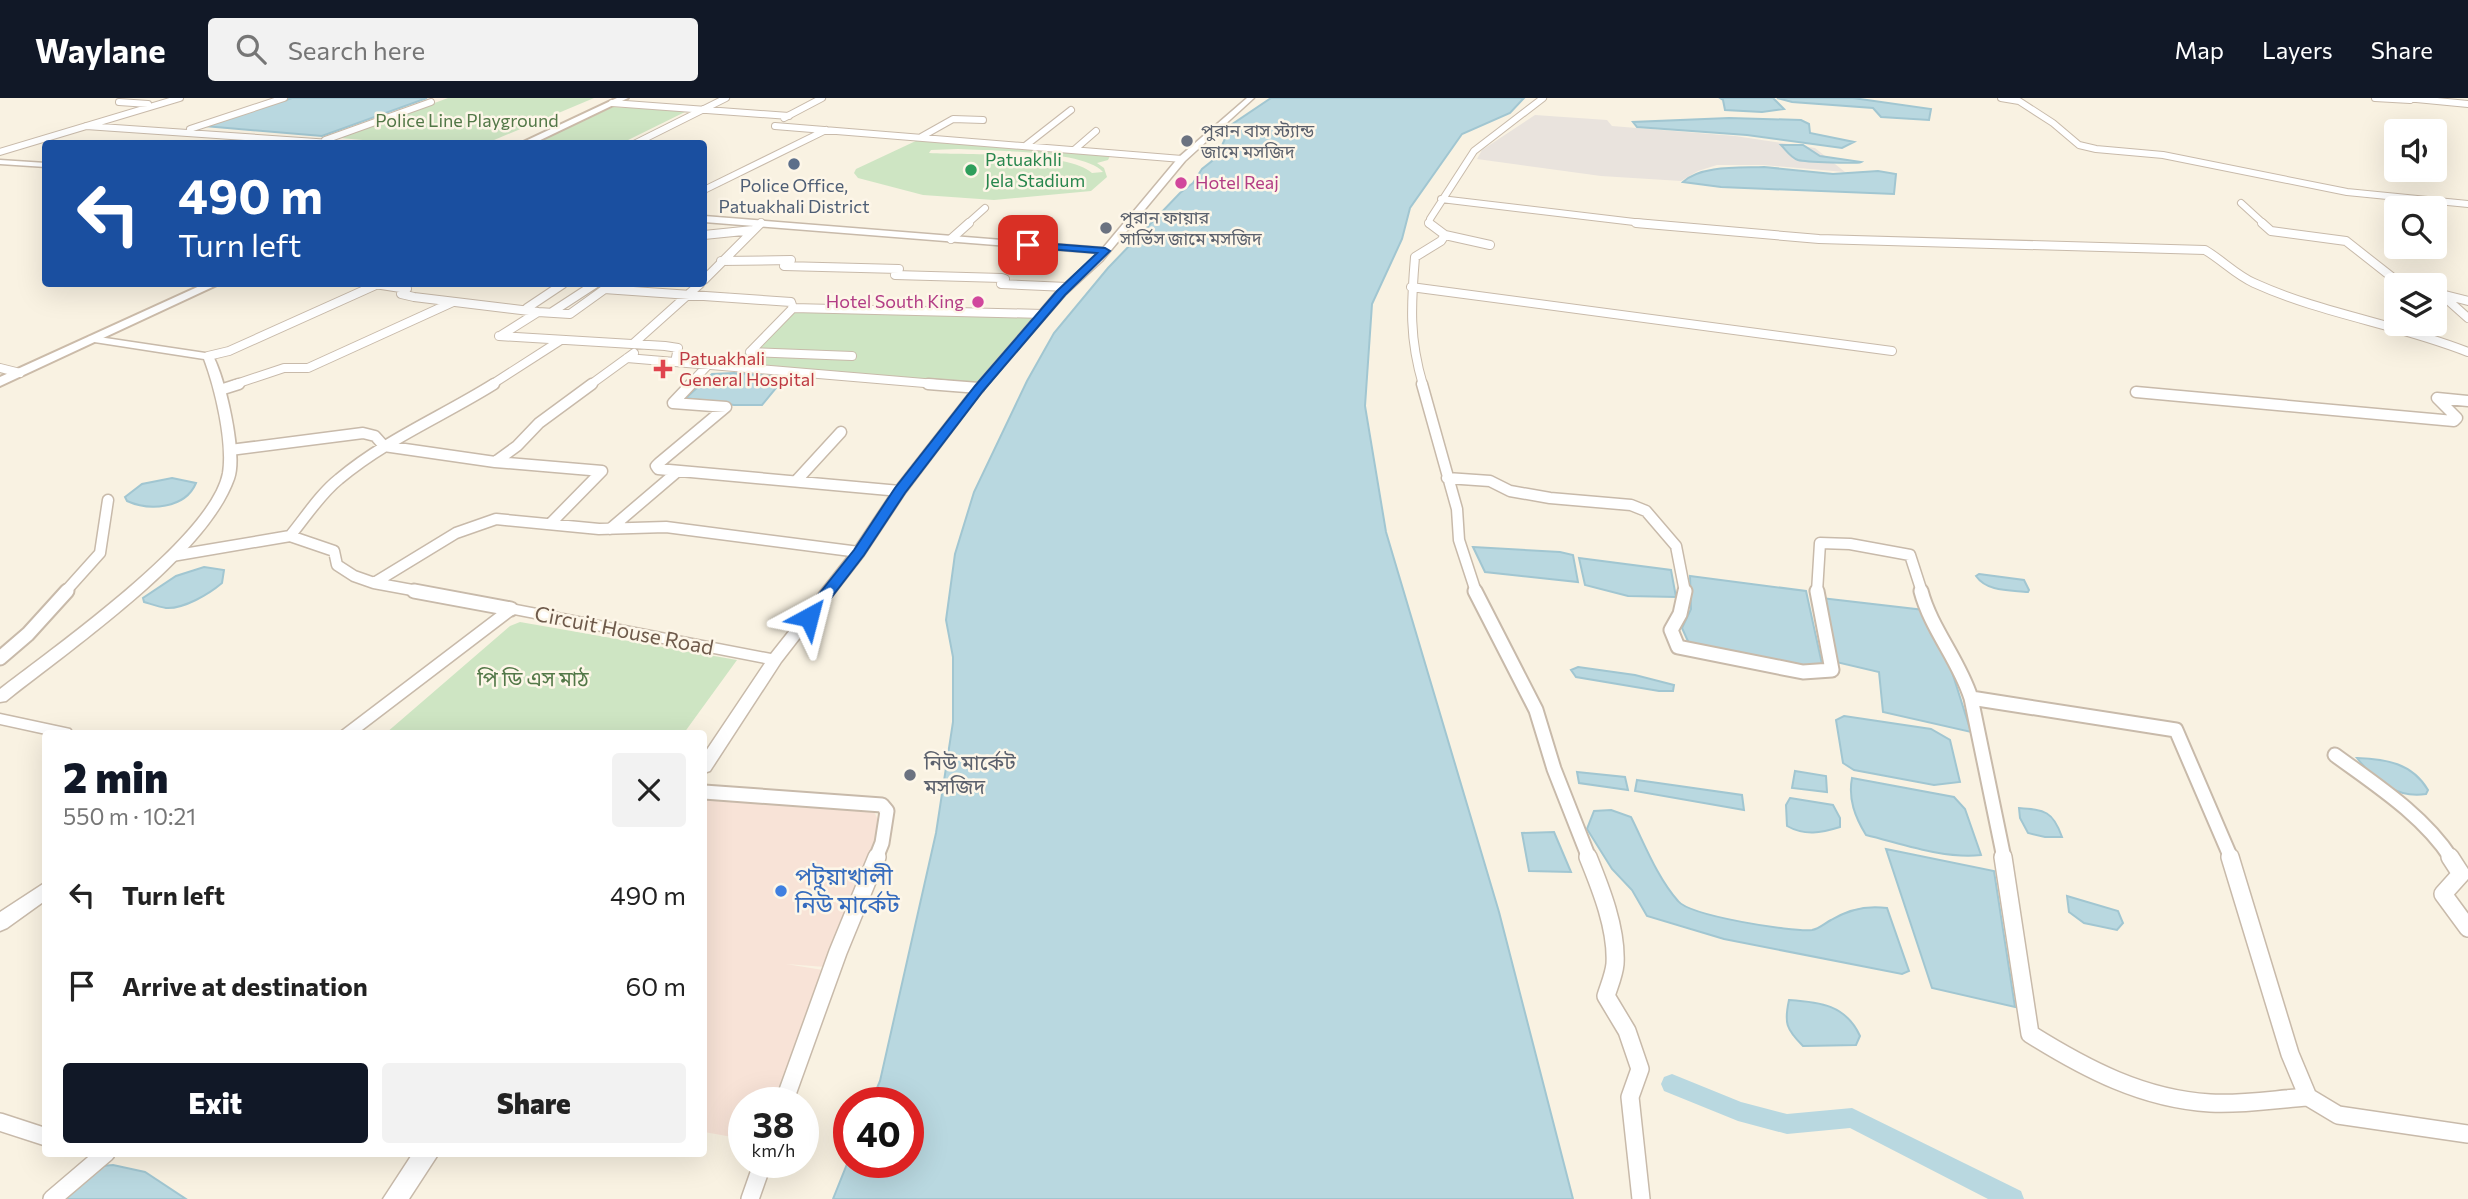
<!DOCTYPE html>
<html lang="en">
<head>
<meta charset="utf-8">
<style>
	:root { --surface:#fff; --page:#f2f2f2; --text:#222; --muted:#767676; --accent:#111827 }
	body { margin:0; font-family:Commissioner,"Noto Sans Bengali",sans-serif; background:var(--page); color:var(--text); height:100vh; display:flex; flex-direction:column; font-size:26px; white-space:nowrap }
	* { box-sizing:border-box; margin:0 }
	p { font-size:23px; color:var(--muted) }
	.icon { flex:none; width:38px; height:38px; fill:none; stroke:currentColor; stroke-width:2; stroke-linecap:round; stroke-linejoin:round }
	.map { position:relative; flex:1; overflow:hidden }
	.details { position:absolute; left:42px; top:632px; width:665px; height:427px; display:flex; flex-direction:column; background:var(--surface); border-radius:7px; box-shadow:0 7px 28px #0002 }
	.details>* { flex:none }
	.guide { position:absolute; left:42px; top:42px; width:665px; height:147px; border-radius:7px; box-shadow:0 7px 28px #0002; background:#1a4fa0; color:#fff; overflow:hidden }
	.tools { position:absolute; left:2384px; top:21px; display:grid; gap:14px }
	.tools a { display:grid; place-items:center; width:63px; height:63px; border-radius:7px; background:var(--surface); box-shadow:0 7px 28px #0002; font-size:35px }
	.speed { position:absolute; left:728px; top:989px; display:flex; gap:14px; font-size:35px; font-weight:700; text-align:center }
	.speed>* { display:grid; place-content:center; width:91px; height:91px; border-radius:50%; background:var(--surface); box-shadow:0 7px 28px #0002; line-height:1 }
	.speed small { font-size:18px; font-weight:400 }
	.speed .limit { border:10px solid #d22; background:#fff; color:#111 }
	.pin { position:absolute; display:grid; place-items:center; width:60px; height:60px; color:#fff; margin:-30px; border-radius:14px; box-shadow:0 4px 10px #0006 }
	.me { position:absolute; width:77px; margin:-38px; rotate:38deg; stroke-linejoin:round; filter:drop-shadow(0 0 5px #0008) }
	.turn { display:flex; align-items:center; gap:24px; height:147px; padding:0 21px; font-size:32px }
	.turn .icon { width:91px; height:91px; stroke-width:2.5 }
	.turn b { display:block; font-size:49px; line-height:60px }
	.round { display:grid; place-items:center; flex:none; width:74px; height:74px; border-radius:7px; background:var(--page) }
	.overview { display:flex; align-items:center; justify-content:space-between; height:119px; padding:0 21px }
	h1 { font-size:42px; font-weight:800; line-height:52px; color:var(--accent) }
	.cta { display:flex; gap:14px; margin-top:auto; padding:14px 21px }
	.cta a { flex:1; height:80px; border-radius:7px; background:var(--accent); color:#fff; font-size:28px; font-weight:800; line-height:80px; text-align:center }
	.cta a+a { background:var(--page); color:var(--text) }
	ul { padding:0; list-style:none }
	li { display:flex; align-items:center; gap:21px; height:91px; padding:0 21px }
	li div { flex:1 }
	li b { display:block; font-size:26px }
	li em { font-style:normal }
	header { display:flex; align-items:center; gap:42px; box-sizing:border-box; height:98px; padding:0 35px; background:var(--accent); color:#fff }
	header strong { font-size:33px }
	nav { display:flex; gap:38px; margin-inline-start:auto; font-size:24px }
	.search { width:490px; height:63px; background:var(--page); display:flex; align-items:center; gap:18px; box-sizing:border-box; padding:0 24px; border-radius:7px; color:var(--muted); font-size:26px }
	.map>svg:first-child { display:block }
	.commercial { fill:#f8e3d7 }
	.industrial { fill:#e9e3dd }
	.green { fill:#cee5c3; fill-rule:evenodd }
	.water { fill:#b9d8e0; stroke:#a1c6d1; stroke-width:2 }
	.lines { fill:none; stroke-linecap:round; stroke-linejoin:round }
	.canal { fill:#b9d8e0; fill-rule:evenodd }
	.minor-far4-casing { stroke:#c8baaa; stroke-width:8 }
	.minor-far3-casing { stroke:#c8baaa; stroke-width:10 }
	.minor-far2-casing { stroke:#c8baaa; stroke-width:13 }
	.minor-far1-casing { stroke:#c8baaa; stroke-width:17 }
	.minor-casing { stroke:#c8baaa; stroke-width:20 }
	.tertiary-casing { stroke:#c8baaa; stroke-width:3 }
	.secondary-casing { stroke:#cbbba9; stroke-width:4 }
	.minor-far4 { stroke:#fff; stroke-width:6 }
	.minor-far3 { stroke:#fff; stroke-width:8 }
	.minor-far2 { stroke:#fff; stroke-width:10 }
	.minor-far1 { stroke:#fff; stroke-width:13 }
	.minor { stroke:#fff; stroke-width:17 }
	.tertiary { fill:#fff; fill-rule:evenodd }
	.secondary { fill:#fff; fill-rule:evenodd }
	.route { fill:#1a73e8; stroke:#114b97; stroke-width:2 }
	.worship-dot { fill:#6b7280; stroke:#fdf6e8; stroke-width:2.5 }
	.service-dot { fill:#5c6f8a; stroke:#fdf6e8; stroke-width:2.5 }
	.leisure-dot { fill:#2e9e5b; stroke:#fdf6e8; stroke-width:2.5 }
	.hotel-dot { fill:#d1479c; stroke:#fdf6e8; stroke-width:2.5 }
	.health-dot { fill:#e0444e; stroke:#fdf6e8; stroke-width:2.5 }
	.shop-dot { fill:#3f7fe0; stroke:#fdf6e8; stroke-width:2.5 }
	.labels { text-anchor:middle; stroke-width:5; stroke-linejoin:round; paint-order:stroke }
	.far-park-label { font-size:18px; fill:#537848; stroke:#fdf6e8 }
	.far-worship-label { font-size:18px; fill:#5b616d; stroke:#fdf6e8; text-anchor:start }
	.far-leisure-label { font-size:18px; fill:#27864d; stroke:#fdf6e8; text-anchor:start }
	.far-hotel-label { font-size:18px; fill:#b23c85; stroke:#fdf6e8; text-anchor:start }
	.far-service-label { font-size:18px; fill:#4e5e75; stroke:#fdf6e8 }
	.far-health-label { font-size:18px; fill:#be3a42; stroke:#fdf6e8; text-anchor:start }
	.street-label { font-size:21px; fill:#6e5a4b; stroke:#fdf6e8 }
	.park-label { font-size:21px; fill:#537848; stroke:#fdf6e8 }
	.worship-label { font-size:21px; fill:#5b616d; stroke:#fdf6e8; text-anchor:start }
	.near-shop-label { font-size:24px; fill:#366cbe; stroke:#fdf6e8; text-anchor:start }
</style>
</head>
<body>
<header>
<strong>Waylane</strong>
<div class="search"><svg class="icon" aria-label="search" viewBox="0 0 24 24"><circle cx="10" cy="10" r="6"/><path d="M15 15l6 6"/></svg>Search here</div>
<nav><a>Map</a><a>Layers</a><a>Share</a></nav>
</header>
<div class="map">
<svg width="2468" height="1101" viewBox="0 0 2468 1101">
	<rect width="100%" height="100%" fill="#f9f2e2"/>
	<path class="commercial" d="M704,697L872,709L878,722L872,755L825,869L786,866L823,872L774,1004H744V1041L704,1034Z"/>
	<path class="industrial" d="M1535,17L1607,22L1612,28L1735,38L1815,50L1845,74L1763,67H1717L1698,73L1681,83L1601,78L1477,61L1482,52Z"/>
	<path class="green" d="M448,0H594L487,45L408,46L340,40Z
		M613,9L687,13L622,45L532,46Z
		M920,41L1110,58L1108,62L1097,65L1104,70L1107,79L1091,93L994,102L923,97L858,80L854,75L856,71ZM958,51C989,53 1084,52 1103,74L1092,75C1068,53 964,57 929,55L931,52Z
		M791,210L1036,217L975,287L732,268Z
		M520,524L737,562L684,635H386L510,528Z"/>
	<path class="water" d="M292,0H427L322,38L204,28Z
		M1271,0H1524L1510,15L1462,36L1410,110L1402,141L1372,206L1365,308L1386,434L1499,814L1573,1101H833L849,1061V1064H908V1004H871L880,983L936,735L953,624V559L946,522L955,456L974,394L1027,283L1054,235L1108,170L1180,95L1193,85L1202,71L1217,59L1231,27Z
		M1720,0H1773L1784,11L1762,14L1725,12L1723,2Z
		M1777,0H1853L1931,11L1929,22L1881,19L1873,10L1792,4Z
		M1729,20L1801,22L1809,26L1810,35L1854,44L1842,50L1747,37L1637,29L1633,24Z
		M1781,47H1803L1820,58L1861,64C1857,66 1805,64 1798,62C1790,59 1787,53 1781,47Z
		M1764,69L1833,76L1878,73L1896,76L1894,96L1721,89L1683,84C1701,67 1740,70 1764,69Z
		M734,275L785,279L762,307H734L686,300L712,276Z
		M172,380L196,385C185,411 149,413 127,403L125,399L142,386Z
		M1473,449L1560,454L1573,457L1578,484L1485,474Z
		M1579,460L1671,472L1676,499L1628,498L1585,487Z
		M204,469L224,472L222,485C209,496 184,511 166,510C159,509 151,506 144,504L143,500L176,478Z
		M1979,476L2024,482L2029,492L2028,494C2010,492 1987,494 1976,478Z
		M1690,478L1806,493L1822,566L1815,570L1691,550L1682,530L1691,511Z
		M1821,500L1924,512L1931,536L1946,555L1971,634L1883,614L1879,574L1836,564Z
		M1578,569L1635,577L1674,587L1673,593H1659L1576,579L1571,572Z
		M1844,618L1931,631L1950,642L1960,684L1934,687L1854,672L1843,665L1836,622Z
		M2357,660C2386,661 2412,665 2428,692L2426,696C2397,701 2374,682 2357,660Z
		M1795,673L1826,678L1827,694L1792,690Z
		M1577,674L1625,679L1628,692L1579,685Z
		M1852,680L1954,699L1965,711L1981,757C1943,761 1903,746 1866,737C1855,719 1848,701 1852,680Z
		M1637,682L1742,697L1744,712L1635,693Z
		M1790,700L1833,707L1840,720V729C1821,735 1805,738 1787,728L1786,707Z
		M2019,710C2045,712 2053,713 2062,739H2045L2028,735L2020,720Z
		M1611,712L1631,719C1645,747 1657,779 1678,803C1690,818 1791,834 1812,832C1819,831 1825,825 1831,822C1849,811 1866,807 1887,810L1909,873L1902,876L1724,841L1647,818L1632,792L1612,771L1587,731L1594,713Z
		M1554,734L1571,774L1529,773L1522,735Z
		M1886,751L1994,773L2015,909L1932,890Z
		M2067,798L2118,813L2123,825L2117,832L2084,825L2069,814Z
		M1789,902C1820,904 1846,907 1860,938L1856,947L1803,948C1786,931 1784,925 1789,902Z
		M113,1067L145,1074L186,1101H60L102,1068Z"/>
	<g class="lines">
		<path class="canal" d="M1672,976L1741,1004L1787,1016L1852,1010L2021,1093L2024,1101H1988L1850,1030L1787,1036L1738,1023L1664,993L1661,986L1664,979Z"/>
		<defs>
			<path id="minor-far4" d="M2001,0L2019,3L2053,25L2079,47L2096,51L2163,57L2347,94L2468,106
				M2375,0L2410,2
				M2406,0L2468,6
				M119,4L148,6
				M612,5L789,18
				M784,20L822,0
				M86,28L345,46
				M775,28L1182,61
				M190,31L284,0
				M921,39L953,21L983,22
				M325,42L431,4
				M634,46L726,0
				M1025,48L1071,12
				M1074,52L1096,33
				M0,54L180,0
				M704,92L826,32
				M1441,101L1651,126
				M2241,105L2264,126
				M967,126L985,110
				M1429,126L1430,121L1474,53L1543,0"/>
			<path id="minor-far3" d="M1429,125L1445,137L1490,147
				M1636,125L1819,141L2205,152C2222,162 2236,177 2254,185C2322,216 2398,226 2468,254
				M2262,125L2271,133L2346,143L2402,187
				M704,137L753,132
				M951,141L969,125
				M721,163L791,162L784,168L899,171L895,177L1002,180L1005,181L1001,186L1067,189
				M704,182L761,125
				M375,186L407,191L401,196L414,199L538,214
				M1411,189L1892,253
				M604,191L791,204L793,210L1043,216
				M2468,203L2441,196L2468,220
				M527,210L563,186
				M552,214L595,186
				M499,238L665,248L678,250L675,264
				M500,238L538,214L570,216L609,188
				M634,245L700,186
				M750,254L852,258
				M750,254L793,210
				M208,258L229,253L378,186
				M627,260L948,287
				M0,270L20,275
				M233,287L284,270H308L453,204
				M491,287L561,242
				M590,287L634,255
				M689,287L708,267
				M1423,287C1409,240 1411,207 1415,159L1441,143L1445,137"/>
			<path id="minor-far2" d="M691,286L673,305L726,309L659,365L656,368L658,371L900,393
				M928,286L979,290
				M1422,286L1457,411L1459,442L1476,494
				M220,292L239,286
				M2136,294L2454,323L2457,320L2437,300L2468,303
				M230,352L363,335L375,338L384,348L495,364L602,373
				M495,364L517,348L539,325L592,286
				M1447,380L1490,383L1510,393L1550,400L1631,407L1646,413L1676,448L1685,494
				M797,382L841,334
				M551,425L602,373
				M610,431L678,373
				M290,438C305,420 320,396 339,381C385,342 443,318 494,286
				M172,458L290,438L334,453L337,467L354,478L374,485L456,435L496,421L599,431L666,429L859,454
				M374,485L423,494
				M65,494L100,455L108,402
				M1817,494L1820,445L1850,446L1910,457L1922,494"/>
			<path id="minor-far1" d="M414,493L511,511
				M1475,493L1536,612L1554,671L1589,760
				M1685,493L1680,516L1671,532L1678,549L1803,574L1832,572L1817,493
				M1921,493C1931,531 1959,562 1971,600
				M0,560L28,536L67,493
				M1971,600L2176,632L2231,760
				M1971,600L2004,760
				M2335,657C2376,687 2423,717 2451,760
				M704,694L882,707L887,713L882,745L876,760"/>
			<path id="minor" d="M1588,759C1601,791 1617,831 1615,866C1614,877 1609,888 1606,898L1627,933L1640,971L1630,999L1641,1101
				M2003,759L2030,936C2086,971 2143,1001 2210,1005C2243,1007 2276,1001 2308,999L2290,956L2230,759
				M2450,759L2461,776L2443,796L2468,830
				M2308,999L2338,1017L2468,1036
				M784,1004L838,854L877,759
				M0,1024L46,1039
				M52,1101L106,1055
				M750,1101L763,1064"/>
			<path id="tertiary" d="M1247,0H1254L1185,63L1102,163L1065,197L983,292L905,395L864,457L781,564L710,673L704,675V656L765,565L514,516L358,635H339L506,508L511,506L771,556L854,451L895,390L975,288L1057,193L1099,155L704,124V118L1103,150L1179,59Z
				M0,62L46,65V69L0,66Z
				M92,238L212,256C225,279 243,356 234,381C207,458 71,551 6,603L0,604V591C53,550 211,439 223,375C228,344 215,290 204,261L88,243V239Z
				M0,616L70,631L73,635L46,636L0,626Z
				M46,784V802L7,830L0,833V814Z
				M413,1055H439L409,1101H383Z"/>
			<path id="secondary" d="M617,0H628L532,46H519Z
				M204,186H219L0,288V279Z"/>
		</defs>
		<use href="#minor-far4" class="minor-far4-casing"/>
		<use href="#minor-far3" class="minor-far3-casing"/>
		<use href="#minor-far2" class="minor-far2-casing"/>
		<use href="#minor-far1" class="minor-far1-casing"/>
		<use href="#minor" class="minor-casing"/>
		<use href="#tertiary" class="tertiary-casing"/>
		<use href="#secondary" class="secondary-casing"/>
		<use href="#minor-far4" class="minor-far4"/>
		<use href="#minor-far3" class="minor-far3"/>
		<use href="#minor-far2" class="minor-far2"/>
		<use href="#minor-far1" class="minor-far1"/>
		<use href="#minor" class="minor"/>
		<use href="#tertiary" class="tertiary"/>
		<use href="#secondary" class="secondary"/>
	</g>
	<path class="route" d="M1028,144L1105,150L1110,153L1065,197L983,293L905,395L864,457L814,522H803L801,519L803,516L854,452L895,390L975,288L1057,193L1097,155L1025,149V145Z"/>
	<g class="worship-dot">
		<circle cx="1187" cy="43" r="7"/>
		<circle cx="1106" cy="130" r="7"/>
		<circle cx="910" cy="677" r="7"/>
	</g>
	<circle class="service-dot" cx="794" cy="66" r="7"/>
	<circle class="leisure-dot" cx="971" cy="72" r="7"/>
	<g class="hotel-dot">
		<circle cx="1181" cy="85" r="7"/>
		<circle cx="978" cy="204" r="7"/>
	</g>
	<path class="health-dot" d="M659.5 260.5h7v7h7v7h-7v7h-7v-7h-7v-7h7z"/>
	<circle class="shop-dot" cx="781" cy="793" r="7"/>
	<g class="labels">
		<g class="far-park-label">
			<text x="467" y="29">Police Line Playground</text>
		</g>
		<g class="far-worship-label">
			<text x="1201" y="39">পুরান বাস স্ট্যান্ড<tspan x="1201" dy="21">জামে মসজিদ</tspan></text>
			<text x="1120" y="126">পুরান ফায়ার<tspan x="1120" dy="21">সার্ভিস জামে মসজিদ</tspan></text>
		</g>
		<g class="far-leisure-label">
			<text x="985" y="68">Patuakhli<tspan x="985" dy="21">Jela Stadium</tspan></text>
		</g>
		<g class="far-hotel-label">
			<text x="1195" y="91">Hotel Reaj</text>
			<text x="964" y="210" text-anchor="end">Hotel South King</text>
		</g>
		<g class="far-service-label">
			<text x="794" y="94">Police Office,<tspan x="794" dy="21">Patuakhali District</tspan></text>
		</g>
		<g class="far-health-label">
			<text x="679" y="267">Patuakhali<tspan x="679" dy="21">General Hospital</tspan></text>
		</g>
		<g class="street-label">
			<text transform="translate(624 533) rotate(11)" y="7">Circuit House Road</text>
		</g>
		<g class="park-label">
			<text x="533" y="588">পি ডি এস মাঠ</text>
		</g>
		<g class="worship-label">
			<text x="924" y="672">নিউ মার্কেট<tspan x="924" dy="24">মসজিদ</tspan></text>
		</g>
		<g class="near-shop-label">
			<text x="795" y="787">পটুয়াখালী<tspan x="795" dy="28">নিউ মার্কেট</tspan></text>
		</g>
	</g>
</svg>
<div class="tools">
<a><svg class="icon" aria-label="sound" viewBox="0 0 24 24"><path d="M4 9h4l5-4v14l-5-4H4zM17 9q2 3 0 6"/></svg></a>
<a><svg class="icon" aria-label="search" viewBox="0 0 24 24"><circle cx="10" cy="10" r="6"/><path d="M15 15l6 6"/></svg></a>
<a><svg class="icon" aria-label="layers" viewBox="0 0 24 24"><path d="M12 4l9 5-9 5-9-5zM3 14l9 5 9-5"/></svg></a>
</div>
<div class="speed"><div>38<small>km/h</small></div><div class="limit">40</div></div>
<div class="pin" style="left:1028px;top:147px;background:#d93025"><svg class="icon" aria-label="arrive" viewBox="0 0 24 24"><path d="M6 21V4h12l-3 4 3 4H6"/></svg></div>
<svg class="me" style="left:809px;top:519px" viewBox="-20 -20 40 40"><path d="M0-17L14 15 0 8-14 15z" fill="#1a73e8" stroke="#fff" stroke-width="4"/></svg>
<div class="guide">
<div class="turn"><svg class="icon" aria-label="left" viewBox="0 0 24 24"><path d="M17 20v-9H6M10 6l-5 5 5 5"/></svg><div><b>490 m</b>Turn left</div></div>
</div>
<section class="details">
<div class="overview"><div><h1>2 min</h1><p>550 m · 10:21</p></div><a class="round"><svg class="icon" aria-label="close" viewBox="0 0 24 24"><path d="M6 6l12 12M18 6L6 18"/></svg></a></div>
<ul>
<li><svg class="icon" aria-label="left" viewBox="0 0 24 24"><path d="M17 20v-9H6M10 6l-5 5 5 5"/></svg><div><b>Turn left</b></div><em>490 m</em></li>
<li><svg class="icon" aria-label="arrive" viewBox="0 0 24 24"><path d="M6 21V4h12l-3 4 3 4H6"/></svg><div><b>Arrive at destination</b></div><em>60 m</em></li>
</ul>
<div class="cta"><a>Exit</a><a>Share</a></div>
</section>
</div>
</body>
</html>
